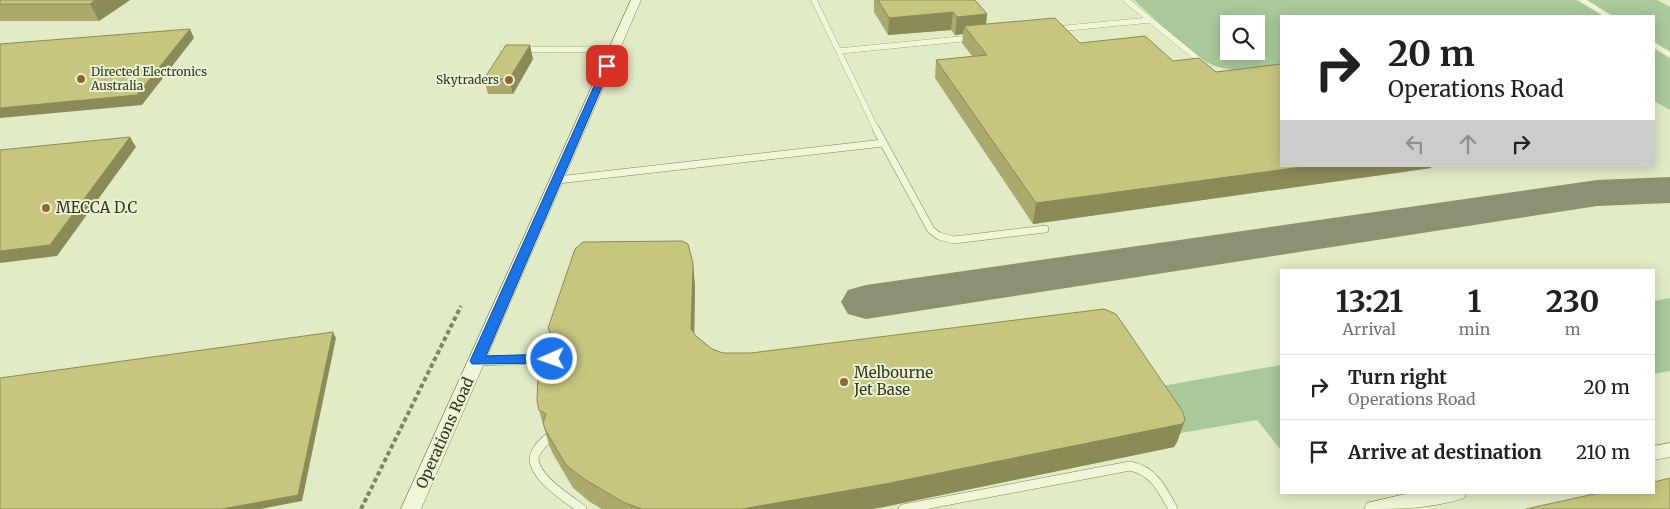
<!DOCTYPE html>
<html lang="en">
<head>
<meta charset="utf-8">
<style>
	:root { --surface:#fff; --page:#f6f6f6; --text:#202124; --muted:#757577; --line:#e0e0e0 }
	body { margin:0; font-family:Merriweather,serif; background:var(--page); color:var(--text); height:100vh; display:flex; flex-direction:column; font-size:19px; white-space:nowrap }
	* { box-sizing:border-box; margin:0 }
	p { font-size:16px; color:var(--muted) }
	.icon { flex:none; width:28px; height:28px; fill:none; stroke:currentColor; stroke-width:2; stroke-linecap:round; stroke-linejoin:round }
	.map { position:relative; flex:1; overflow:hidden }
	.details { position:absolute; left:1280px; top:269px; width:375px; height:225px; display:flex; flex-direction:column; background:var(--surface); border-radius:0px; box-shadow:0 2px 12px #0003 }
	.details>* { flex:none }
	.banner { position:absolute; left:1280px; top:15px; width:375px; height:152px; border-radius:0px; box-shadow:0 2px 12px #0003; background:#fff; color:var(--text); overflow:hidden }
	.fabs { position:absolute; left:1220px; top:15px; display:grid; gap:10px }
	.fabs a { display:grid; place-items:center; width:45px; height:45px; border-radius:0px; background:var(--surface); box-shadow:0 2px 12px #0003; font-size:25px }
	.pin { position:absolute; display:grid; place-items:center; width:42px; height:42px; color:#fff; margin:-21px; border-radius:10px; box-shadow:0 2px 8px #0006 }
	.me { position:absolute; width:55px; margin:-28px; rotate:268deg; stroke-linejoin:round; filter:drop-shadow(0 0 4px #0008) }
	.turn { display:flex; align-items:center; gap:18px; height:105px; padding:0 25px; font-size:22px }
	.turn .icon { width:65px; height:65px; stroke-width:2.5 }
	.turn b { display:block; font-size:35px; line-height:42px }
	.lanes { display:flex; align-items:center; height:48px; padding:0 25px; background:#0003; justify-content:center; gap:25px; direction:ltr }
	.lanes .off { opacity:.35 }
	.eta { display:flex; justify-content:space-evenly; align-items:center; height:85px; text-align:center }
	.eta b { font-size:30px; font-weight:700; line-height:35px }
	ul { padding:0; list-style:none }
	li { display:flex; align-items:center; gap:15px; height:65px; padding:0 25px; border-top:1px solid var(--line) }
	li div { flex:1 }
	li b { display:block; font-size:19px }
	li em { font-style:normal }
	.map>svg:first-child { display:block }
	.green { fill:#a9c99a; fill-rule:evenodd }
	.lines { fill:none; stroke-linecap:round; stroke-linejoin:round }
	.taxiway { fill:#8b9173; fill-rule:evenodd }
	.service-far2-casing { stroke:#82865d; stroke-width:6 }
	.service-far1-casing { stroke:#82865d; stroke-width:8 }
	.service-casing { stroke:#82865d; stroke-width:10 }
	.minor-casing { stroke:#82865d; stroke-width:1 }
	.path { stroke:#82865d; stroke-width:4; stroke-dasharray:4.5 3; stroke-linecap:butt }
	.service-far2 { stroke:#eff7d8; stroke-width:5.5 }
	.service-far1 { stroke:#eff7d8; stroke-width:7 }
	.service { stroke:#eff7d8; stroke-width:9 }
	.minor { fill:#eff7d8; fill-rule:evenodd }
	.wall { fill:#abaa6c }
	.shaded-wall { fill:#8b8b58 }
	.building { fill:#c7c67e; stroke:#8b8b58 }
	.route { fill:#1a73e8; stroke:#114b97 }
	.poi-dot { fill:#916630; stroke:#ebf3d5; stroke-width:2 }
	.labels { text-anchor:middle; stroke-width:4; stroke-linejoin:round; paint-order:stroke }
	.far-poi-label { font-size:12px; fill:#353720; stroke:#ebf3d5; text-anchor:start }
	.poi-label { font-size:15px; fill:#353720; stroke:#ebf3d5; text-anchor:start }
	.street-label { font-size:15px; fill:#353720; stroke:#ebf3d5 }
</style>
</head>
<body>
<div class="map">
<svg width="1670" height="509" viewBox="0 0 1670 509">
	<rect width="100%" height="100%" fill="#e1ebc6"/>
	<path class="green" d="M1134,0H1576L1602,16H1281V68C1259,70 1237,73 1215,66C1197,60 1151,15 1134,0ZM1229,24H1256V51H1229Z
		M1588,0H1657L1670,7V51L1654,41V16H1614Z
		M1654,49L1670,59V110L1654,101Z
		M1670,298V371L1654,374V301Z
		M1281,365V450L1257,420L1175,434L1145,389Z"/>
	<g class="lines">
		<path class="taxiway" d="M1670,177V203L1597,206L866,319L848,314L841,302L848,290L866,285L1597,180Z"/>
		<defs>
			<path id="service-far2" d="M814,0L877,131
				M1126,0L1204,64
				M1582,0L1608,16
				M1057,29L1150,20
				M1654,45L1670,55
				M503,49L614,50
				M839,51L971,38"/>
			<path id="service-far1" d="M876,129L931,230L939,236L954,240L1045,229
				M558,180L883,143"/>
			<path id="service" d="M477,361L550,359
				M547,439C542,444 535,450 534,458C534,478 568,499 582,509
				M903,509L1130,466C1154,471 1162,489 1173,509"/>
			<path id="minor" d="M631,0H641L421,509H401Z
				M1670,443V457L1654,460V446Z
				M1414,492H1467L1464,498C1431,509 1398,509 1364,509L1367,503Z"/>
		</defs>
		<use href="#service-far2" class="service-far2-casing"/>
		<use href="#service-far1" class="service-far1-casing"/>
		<use href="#service" class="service-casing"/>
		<use href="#minor" class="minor-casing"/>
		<path class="path" d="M361,509L461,306"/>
		<use href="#service-far2" class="service-far2"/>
		<use href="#service-far1" class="service-far1"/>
		<use href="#service" class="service"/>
		<use href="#minor" class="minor"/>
	</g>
	<path class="wall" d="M0,0H130L99,21H0Z
		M874,0H975L987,14L986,24L1080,43L1281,166H1432L1431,168L1033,224L935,78L936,60L972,56L962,43L963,34L955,35L951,30L888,35L874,12Z
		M533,59L513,94H488L484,79Z
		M695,285L694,334L696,336L712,349L723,353L1185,420L1177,442L1174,447L872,509H602L590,502L573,488L553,454L549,445L539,410L550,342L551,339L548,328Z"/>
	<path class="shaded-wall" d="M95,0H130L99,21L90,4Z
		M953,12L951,30L888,35L889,18Z
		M987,14L985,32L964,26L963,34L955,35L957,17Z
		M190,29L194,38L142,105L0,118V108Z
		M530,45L533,59L513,94L509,79Z
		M130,137L136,147L57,256L0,263V251Z
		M1309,166H1432L1431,168L1033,224L1036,203Z
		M693,263L695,285L694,351L691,329Z
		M333,332L336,338L302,501L260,509H222Z
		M1185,420L1177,442L1174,447L884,507L872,509H742Z"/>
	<path class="building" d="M0,0H95L90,4H0Z
		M878,0H975L987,14L957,17L953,12L889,18Z
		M1055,18L1080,43L1145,36L1173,61L1199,58L1216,72L1281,64V166H1309L1036,203L936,60L987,55L964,26Z
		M190,29L137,95L0,108V44Z
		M506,45H530L509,79H484Z
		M130,137L50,245L0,251V150Z
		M682,241L688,244L693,263L691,329L696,336L712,349L723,353H751L1104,309L1116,314L1183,412L1185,420L1182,424L885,484L742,509H642L623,502L584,479L566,465L546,431L543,423L546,414L539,410L537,401L538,374L545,343L550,342L552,337L548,328L575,249L583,242Z
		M333,332L298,495L222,509H0V378Z
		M1670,478V509H1526L1603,492H1654V482Z"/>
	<path class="route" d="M604,64L611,66L486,356L552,354L559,359L552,363L472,364L470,361Z"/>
	<g class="poi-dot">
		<circle cx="81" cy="79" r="5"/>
		<circle cx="509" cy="80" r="5"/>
		<circle cx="46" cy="208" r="5"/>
		<circle cx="844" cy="382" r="5"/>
	</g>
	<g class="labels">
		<g class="far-poi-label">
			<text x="91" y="76">Directed Electronics<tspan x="91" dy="14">Australia</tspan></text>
			<text x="499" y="84" text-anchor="end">Skytraders</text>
		</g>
		<g class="poi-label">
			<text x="56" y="213">MECCA D.C</text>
			<text x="854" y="378">Melbourne<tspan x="854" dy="17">Jet Base</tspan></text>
		</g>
		<g class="street-label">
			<text transform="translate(445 433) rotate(-66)" y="5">Operations Road</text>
		</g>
	</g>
</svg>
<div class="fabs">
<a><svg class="icon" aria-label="search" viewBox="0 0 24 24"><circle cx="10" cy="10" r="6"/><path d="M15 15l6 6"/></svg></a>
</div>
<div class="pin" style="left:607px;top:66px;background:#d93025"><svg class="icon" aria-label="arrive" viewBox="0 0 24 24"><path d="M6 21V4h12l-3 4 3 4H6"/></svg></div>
<svg class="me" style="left:552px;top:359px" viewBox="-20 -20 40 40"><circle r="17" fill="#1a73e8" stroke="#fff" stroke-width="3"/><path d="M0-11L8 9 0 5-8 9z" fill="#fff"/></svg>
<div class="banner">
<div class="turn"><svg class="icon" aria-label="right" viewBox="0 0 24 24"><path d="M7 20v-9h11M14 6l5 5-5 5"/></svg><div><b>20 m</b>Operations Road</div></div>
<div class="lanes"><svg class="icon off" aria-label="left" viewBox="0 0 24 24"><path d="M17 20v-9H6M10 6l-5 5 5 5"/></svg><svg class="icon off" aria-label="ahead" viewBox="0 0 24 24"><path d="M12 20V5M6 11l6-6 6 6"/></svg><svg class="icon" aria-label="right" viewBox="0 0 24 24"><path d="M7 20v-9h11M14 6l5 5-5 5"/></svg></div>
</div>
<section class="details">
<div class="eta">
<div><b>13:21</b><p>Arrival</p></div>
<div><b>1</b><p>min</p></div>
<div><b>230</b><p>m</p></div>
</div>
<ul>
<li><svg class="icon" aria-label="right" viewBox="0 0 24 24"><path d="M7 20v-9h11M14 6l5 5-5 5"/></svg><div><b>Turn right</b><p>Operations Road</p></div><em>20 m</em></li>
<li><svg class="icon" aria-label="arrive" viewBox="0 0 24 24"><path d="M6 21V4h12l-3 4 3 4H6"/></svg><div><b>Arrive at destination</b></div><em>210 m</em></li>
</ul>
</section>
</div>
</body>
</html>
